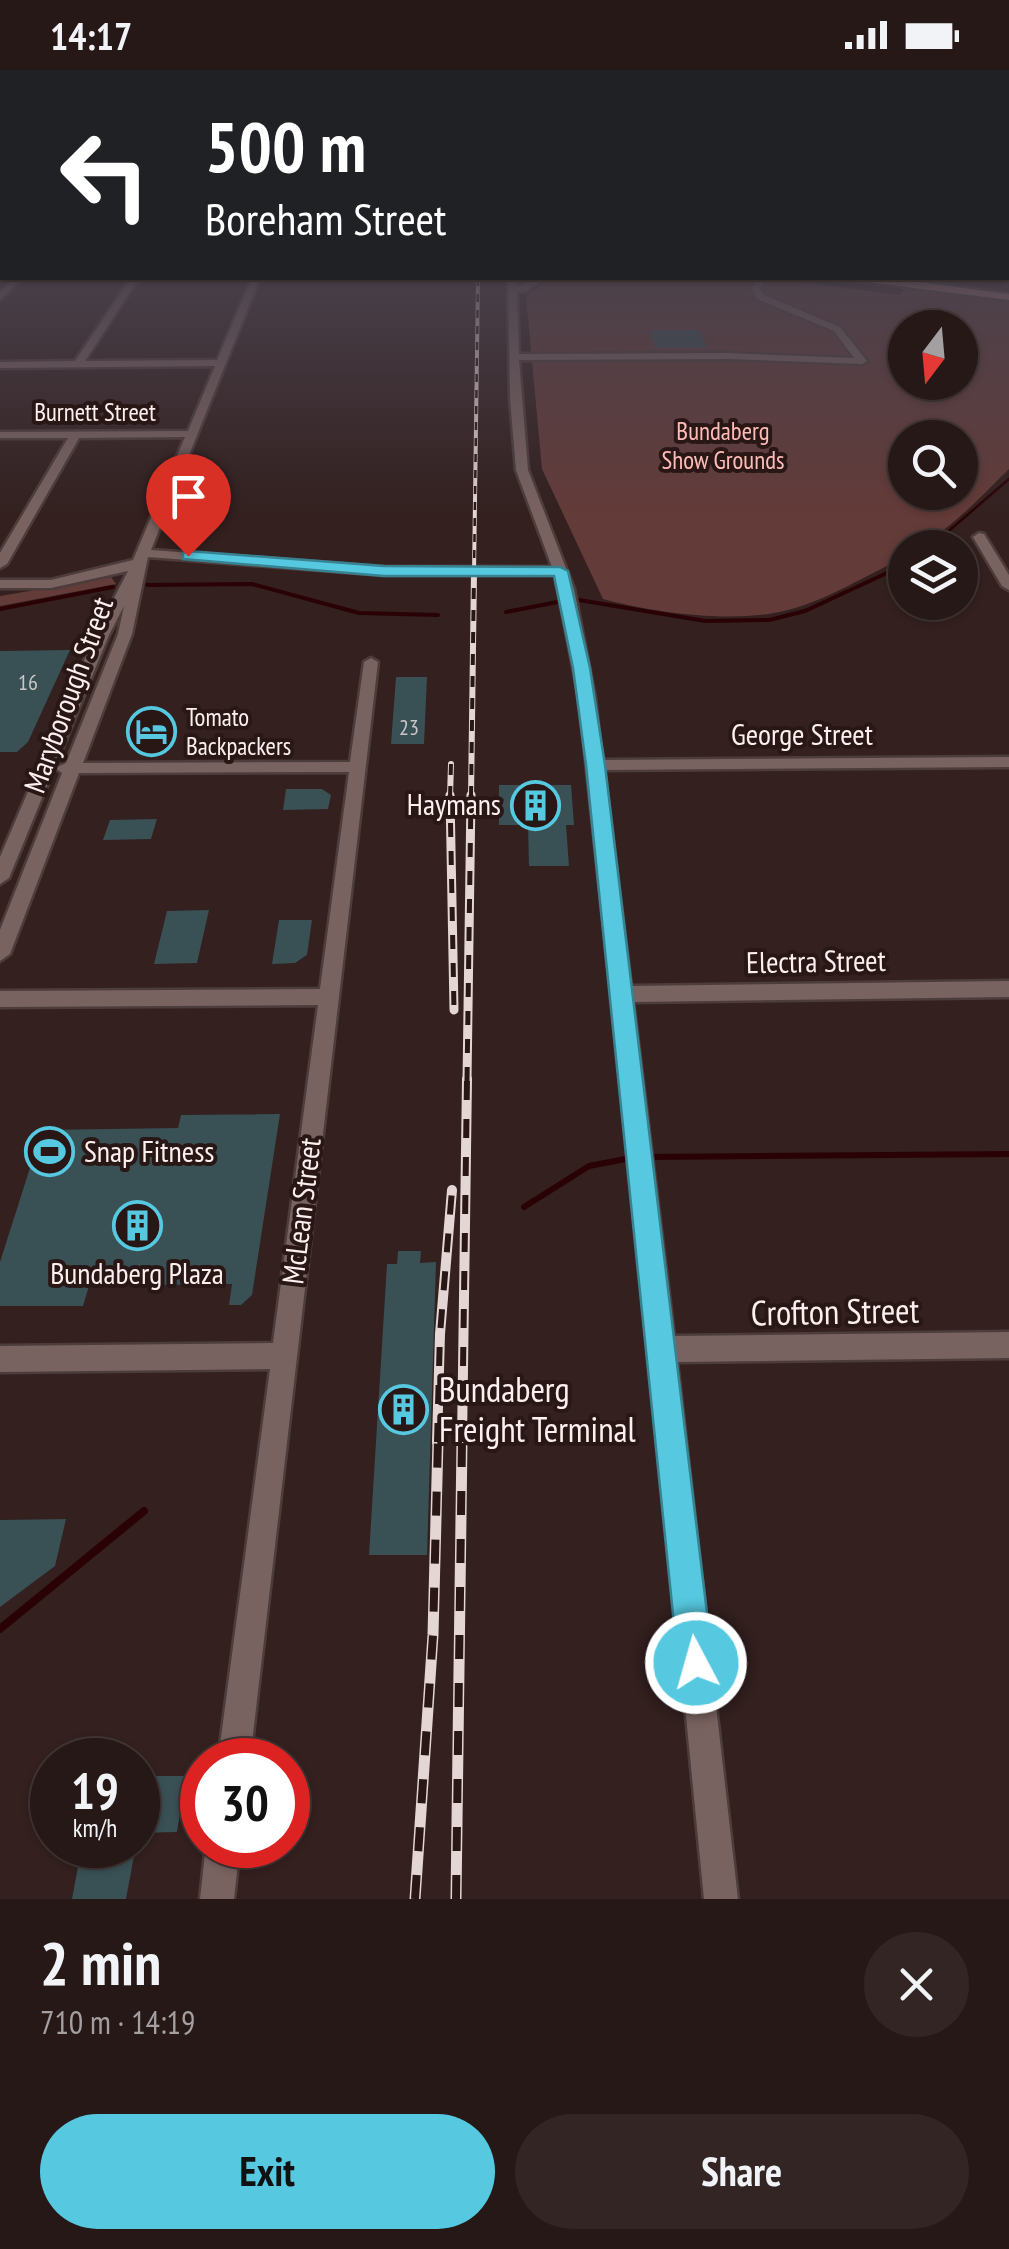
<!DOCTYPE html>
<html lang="en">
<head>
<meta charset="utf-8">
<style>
	:root { --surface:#261817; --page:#322524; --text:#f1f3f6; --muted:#a4a0a1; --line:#423736; --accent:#56c9e0 }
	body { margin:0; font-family:"PT Sans Narrow",sans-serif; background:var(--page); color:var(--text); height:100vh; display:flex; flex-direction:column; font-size:38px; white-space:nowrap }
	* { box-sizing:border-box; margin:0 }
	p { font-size:32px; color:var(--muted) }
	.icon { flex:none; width:55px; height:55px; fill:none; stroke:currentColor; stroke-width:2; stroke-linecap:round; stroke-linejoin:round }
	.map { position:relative; height:1829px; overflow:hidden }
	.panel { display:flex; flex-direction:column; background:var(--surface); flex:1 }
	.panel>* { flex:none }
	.guide { position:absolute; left:0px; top:0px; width:1010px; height:210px; box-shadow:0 2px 8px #0004,0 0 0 2px var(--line); background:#202124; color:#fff; overflow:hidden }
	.needle { width:65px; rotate:196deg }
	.fabs { position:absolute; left:888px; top:240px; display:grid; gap:20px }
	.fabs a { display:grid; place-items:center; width:90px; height:90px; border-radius:50%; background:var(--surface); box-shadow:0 2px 8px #0004,0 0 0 2px var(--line); font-size:50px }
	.speed { position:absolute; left:30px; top:1668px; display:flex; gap:20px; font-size:50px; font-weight:700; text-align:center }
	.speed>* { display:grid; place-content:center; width:130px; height:130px; border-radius:50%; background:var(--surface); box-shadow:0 2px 8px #0004,0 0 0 2px var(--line); line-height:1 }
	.speed small { font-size:25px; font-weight:400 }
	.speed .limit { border:15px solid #d22; background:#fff; color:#111 }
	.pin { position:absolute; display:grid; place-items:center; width:85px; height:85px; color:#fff; margin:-102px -42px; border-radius:50% 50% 50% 0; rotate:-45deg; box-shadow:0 0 10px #0007 }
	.pin .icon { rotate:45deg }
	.me { position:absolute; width:110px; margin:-55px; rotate:354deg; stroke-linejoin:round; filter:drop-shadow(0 0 8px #0008) }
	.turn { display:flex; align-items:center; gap:35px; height:210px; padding:0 40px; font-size:45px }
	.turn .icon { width:130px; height:130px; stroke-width:2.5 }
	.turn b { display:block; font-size:70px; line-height:85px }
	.round { display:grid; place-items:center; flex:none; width:105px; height:105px; border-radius:52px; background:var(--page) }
	.head { display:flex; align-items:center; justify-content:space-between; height:170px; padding:0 40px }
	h1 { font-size:60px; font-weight:600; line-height:75px }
	.cta { display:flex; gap:20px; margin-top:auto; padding:20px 40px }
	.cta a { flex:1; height:115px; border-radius:60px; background:var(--accent); color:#111; font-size:40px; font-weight:600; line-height:115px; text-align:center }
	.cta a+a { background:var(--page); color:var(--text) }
	.status { display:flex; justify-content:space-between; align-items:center; height:70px; padding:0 50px; background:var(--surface); direction:ltr }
	.status svg { height:28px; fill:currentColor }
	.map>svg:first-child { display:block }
	.green { fill:#633b39; fill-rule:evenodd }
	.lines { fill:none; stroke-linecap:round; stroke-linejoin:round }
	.stream-far3 { stroke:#2a0205; stroke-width:2.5 }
	.stream-far2 { stroke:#2a0205; stroke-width:4 }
	.stream-far1 { stroke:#2a0205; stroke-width:6 }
	.stream { stroke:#2a0205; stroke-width:8 }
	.building { fill:#395055 }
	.minor-casing { stroke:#4c3c3b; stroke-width:5 }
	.major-casing { stroke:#4c3c3b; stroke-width:5 }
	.minor { fill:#796361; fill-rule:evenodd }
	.major { fill:#bd8380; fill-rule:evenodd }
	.rail-far4-casing { stroke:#e3d6d5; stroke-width:4 }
	.rail-far3-casing { stroke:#e3d6d5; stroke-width:6 }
	.rail-far2-casing { stroke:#e3d6d5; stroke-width:9 }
	.rail-far1-casing { stroke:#e3d6d5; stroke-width:10 }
	.rail-casing { stroke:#e3d6d5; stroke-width:11 }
	.rail-far4 { stroke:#291716; stroke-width:2.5; stroke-dasharray:8; stroke-linecap:butt }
	.rail-far3 { stroke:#291716; stroke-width:4; stroke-dasharray:11; stroke-linecap:butt }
	.rail-far2 { stroke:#291716; stroke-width:5; stroke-dasharray:14; stroke-linecap:butt }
	.rail-far1 { stroke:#291716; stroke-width:6; stroke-dasharray:19; stroke-linecap:butt }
	.rail { stroke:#291716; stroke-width:8; stroke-dasharray:24; stroke-linecap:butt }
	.route { fill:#56c9e0; stroke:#388392; stroke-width:2.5 }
	.labels { text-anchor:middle; stroke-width:8; stroke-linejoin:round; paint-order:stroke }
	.far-number-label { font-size:22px; fill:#cbc7c8 }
	.far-street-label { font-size:25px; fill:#fcefee; stroke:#291716 }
	.far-park-label { font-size:25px; fill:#febcb8; stroke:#291716 }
	.far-poi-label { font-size:25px; fill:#fcefee; stroke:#291716; text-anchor:start }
	.street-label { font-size:30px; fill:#fcefee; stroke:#291716 }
	.poi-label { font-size:30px; fill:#fcefee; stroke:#291716; text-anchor:end }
	.near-street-label { font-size:35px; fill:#fcefee; stroke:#291716 }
	.near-poi-label { font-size:35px; fill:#fcefee; stroke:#291716; text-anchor:start }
</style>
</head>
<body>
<div class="status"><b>14:17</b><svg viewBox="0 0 49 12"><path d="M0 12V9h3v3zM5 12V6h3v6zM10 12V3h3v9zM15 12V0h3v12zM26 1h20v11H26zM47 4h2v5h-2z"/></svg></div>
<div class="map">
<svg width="1009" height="1829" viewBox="0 0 1009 1829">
	<rect width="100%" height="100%" fill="#33201f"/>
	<path class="green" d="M550,208H771L900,225L905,218L1009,232V399C986,421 936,477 905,478L901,489C865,506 827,530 788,540C736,554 654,543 603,529L542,399L526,226ZM905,258H960V312H905ZM905,368H960V422H905Z
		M111,507L116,514L0,536V526Z"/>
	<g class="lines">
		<path class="stream-far3" d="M929,478L1009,409
			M884,504L905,494"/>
		<path class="stream-far2" d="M147,515L252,514L359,543L438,545
			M0,539L113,517
			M506,542L573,529L705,551L769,550L805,541L889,502"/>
		<path class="stream-far1" d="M647,1087L1009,1084
			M524,1137L589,1096L631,1088"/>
		<path class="stream" d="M0,1559L144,1441"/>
	</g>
	<path class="building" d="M650,260H700L707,278H655Z
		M70,580L28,672L17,682H0V581Z
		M396,607H427L424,674H391Z
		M499,715H571L574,755H566L569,796H529L528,755H499Z
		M286,719H322L331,725L328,739L283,740Z
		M157,749L151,769L103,770L110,750Z
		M209,840L197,893L154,894L167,841Z
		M279,850H312L307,885L295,893L272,894Z
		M280,1044L252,1225L241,1235H229L232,1214L89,1216L83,1236H0V1192L42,1060L178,1058L181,1045Z
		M398,1181H421L420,1193L436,1192L427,1485H369L387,1194H397Z
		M66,1449L55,1496L0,1537V1450Z
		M138,1706H186L177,1762L138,1763Z
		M82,1775H136L126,1829H72Z"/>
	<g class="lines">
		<defs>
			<path id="minor" d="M14,208H22L0,230V222Z
				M131,208H139L85,291L217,290L252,208H260L151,480L384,497H552L516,400L510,329L508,208H516L517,217L535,208H544L527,221L517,222L519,284L727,283L854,288L834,261L757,229L752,219L758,208H766L760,219L764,225L840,257L867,291L862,294L727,289L519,290L528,400L574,519L595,628L602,690L1009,687V697L604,700L631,916L1009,911V927L633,932L674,1266L1009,1262V1288L677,1292L738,1829H704L650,1279L579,628L555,505H384L148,487L132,564L83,693L350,692L364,592L371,588L378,592L250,1690H218L270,1299L0,1302V1276L273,1273L318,935L0,937V921L320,919L349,702L79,703L10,884L0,891V860L62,703L55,698L66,693L118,564L124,536L109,565L9,808L0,814V787L95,565L128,501L51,518H0V510H51L133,490L185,367L79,368L7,494L0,498V483L68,368H0V362L188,361L215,296L0,298V292L75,291Z
				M979,463L984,464L1009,505V520L1002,516L973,467Z
				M206,1775H240L234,1829H200Z"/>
			<path id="major" d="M835,208H888L1009,224V230Z"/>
		</defs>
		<use href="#minor" class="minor-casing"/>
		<use href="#major" class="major-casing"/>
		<use href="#minor" class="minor"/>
		<use href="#major" class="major"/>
		<defs>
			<path id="rail-far4" d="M474,504L478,208"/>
			<path id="rail-far3" d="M450,727L451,694
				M471,727L474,502"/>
			<path id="rail-far2" d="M450,725L454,940
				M467,1011L471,725"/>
			<path id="rail-far1" d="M437,1372L440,1264L452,1120
				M462,1372L467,1009"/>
			<path id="rail" d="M415,1829L433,1565L438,1370
				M456,1829L462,1370"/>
		</defs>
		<use href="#rail-far4" class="rail-far4-casing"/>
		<use href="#rail-far3" class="rail-far3-casing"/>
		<use href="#rail-far2" class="rail-far2-casing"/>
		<use href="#rail-far1" class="rail-far1-casing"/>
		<use href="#rail" class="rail-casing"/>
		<use href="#rail-far4" class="rail-far4"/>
		<use href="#rail-far3" class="rail-far3"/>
		<use href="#rail-far2" class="rail-far2"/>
		<use href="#rail-far1" class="rail-far1"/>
		<use href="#rail" class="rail"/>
	</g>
	<linearGradient id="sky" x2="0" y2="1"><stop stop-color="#1c1211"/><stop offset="0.42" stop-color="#4a424d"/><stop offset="1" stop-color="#4a424d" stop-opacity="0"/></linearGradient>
	<rect width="1009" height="444" fill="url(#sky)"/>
	<path class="route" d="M188,481L384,496L560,497L568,501L590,598L605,695L713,1593L708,1606L696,1611L683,1606L678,1593L586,695L573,598L554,506H384L183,489V483Z"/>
	<defs>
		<symbol id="hotel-ring" viewBox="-11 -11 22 22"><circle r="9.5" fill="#291716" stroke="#56c9e0" stroke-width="1.5"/><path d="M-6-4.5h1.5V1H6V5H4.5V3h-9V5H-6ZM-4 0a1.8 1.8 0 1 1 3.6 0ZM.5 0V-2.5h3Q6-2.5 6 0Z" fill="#56c9e0"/></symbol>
		<symbol id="building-ring" viewBox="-11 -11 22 22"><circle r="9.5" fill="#291716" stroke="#56c9e0" stroke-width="1.5"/><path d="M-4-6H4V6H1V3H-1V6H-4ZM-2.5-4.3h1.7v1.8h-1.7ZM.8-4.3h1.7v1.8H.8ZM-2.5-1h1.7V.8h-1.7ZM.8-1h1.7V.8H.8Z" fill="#56c9e0"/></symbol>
		<symbol id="stadium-ring" viewBox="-11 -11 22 22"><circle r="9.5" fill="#291716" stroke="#56c9e0" stroke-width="1.5"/><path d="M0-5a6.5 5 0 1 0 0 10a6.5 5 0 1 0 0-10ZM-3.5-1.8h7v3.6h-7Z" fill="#56c9e0"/></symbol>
	</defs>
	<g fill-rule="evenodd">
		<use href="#hotel-ring" x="124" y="634" width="55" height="55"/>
		<use href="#building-ring" x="508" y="708" width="55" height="55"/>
		<use href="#stadium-ring" x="22" y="1054" width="55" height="55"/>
		<use href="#building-ring" x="110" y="1128" width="55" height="55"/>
		<use href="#building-ring" x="376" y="1312" width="55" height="55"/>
	</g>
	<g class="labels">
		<g class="far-number-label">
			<text x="28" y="620">16</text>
			<text x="409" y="665">23</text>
		</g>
		<g class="far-street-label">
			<text x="95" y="351">Burnett Street</text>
		</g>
		<g class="far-park-label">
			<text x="723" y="370">Bundaberg<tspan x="723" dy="29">Show Grounds</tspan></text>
		</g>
		<g class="far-poi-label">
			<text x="186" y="656">Tomato<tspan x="186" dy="29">Backpackers</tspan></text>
		</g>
		<g class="street-label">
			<text transform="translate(69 625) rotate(-70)" y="10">Maryborough Street</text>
			<text x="802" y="675">George Street</text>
			<text transform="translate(816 892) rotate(-1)" y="10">Electra Street</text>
			<text transform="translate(302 1141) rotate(-83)" y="10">McLean Street</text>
		</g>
		<g class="poi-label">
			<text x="501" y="745">Haymans</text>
			<text x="84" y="1092" text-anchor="start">Snap Fitness</text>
			<text x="137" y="1214" text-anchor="middle">Bundaberg Plaza</text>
		</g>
		<g class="near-street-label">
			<text transform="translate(835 1242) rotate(-1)" y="12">Crofton Street</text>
		</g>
		<g class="near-poi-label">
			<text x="439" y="1332">Bundaberg<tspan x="439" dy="40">Freight Terminal</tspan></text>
		</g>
	</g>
</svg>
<div class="fabs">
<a><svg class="needle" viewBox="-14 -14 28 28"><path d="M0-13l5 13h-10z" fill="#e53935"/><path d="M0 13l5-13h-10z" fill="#a4a0a1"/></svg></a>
<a><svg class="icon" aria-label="search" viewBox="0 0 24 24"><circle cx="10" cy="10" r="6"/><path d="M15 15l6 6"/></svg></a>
<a><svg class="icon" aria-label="layers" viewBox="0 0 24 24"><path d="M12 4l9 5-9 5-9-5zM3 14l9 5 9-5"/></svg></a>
</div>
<div class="speed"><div>19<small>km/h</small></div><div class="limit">30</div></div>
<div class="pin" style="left:188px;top:486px;background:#d93025"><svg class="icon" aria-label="arrive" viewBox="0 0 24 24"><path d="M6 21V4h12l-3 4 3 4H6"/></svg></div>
<svg class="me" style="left:696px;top:1593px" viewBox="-20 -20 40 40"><circle r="17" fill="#56c9e0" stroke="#fff" stroke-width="3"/><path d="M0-11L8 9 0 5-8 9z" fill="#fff"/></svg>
<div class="guide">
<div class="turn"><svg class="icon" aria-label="left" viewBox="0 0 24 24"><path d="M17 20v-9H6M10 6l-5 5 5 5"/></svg><div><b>500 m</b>Boreham Street</div></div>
</div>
</div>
<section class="panel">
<div class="head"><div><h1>2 min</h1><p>710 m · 14:19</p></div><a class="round"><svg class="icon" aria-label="close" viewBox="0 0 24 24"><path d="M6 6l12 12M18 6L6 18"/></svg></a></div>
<div class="cta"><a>Exit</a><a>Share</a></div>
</section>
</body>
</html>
